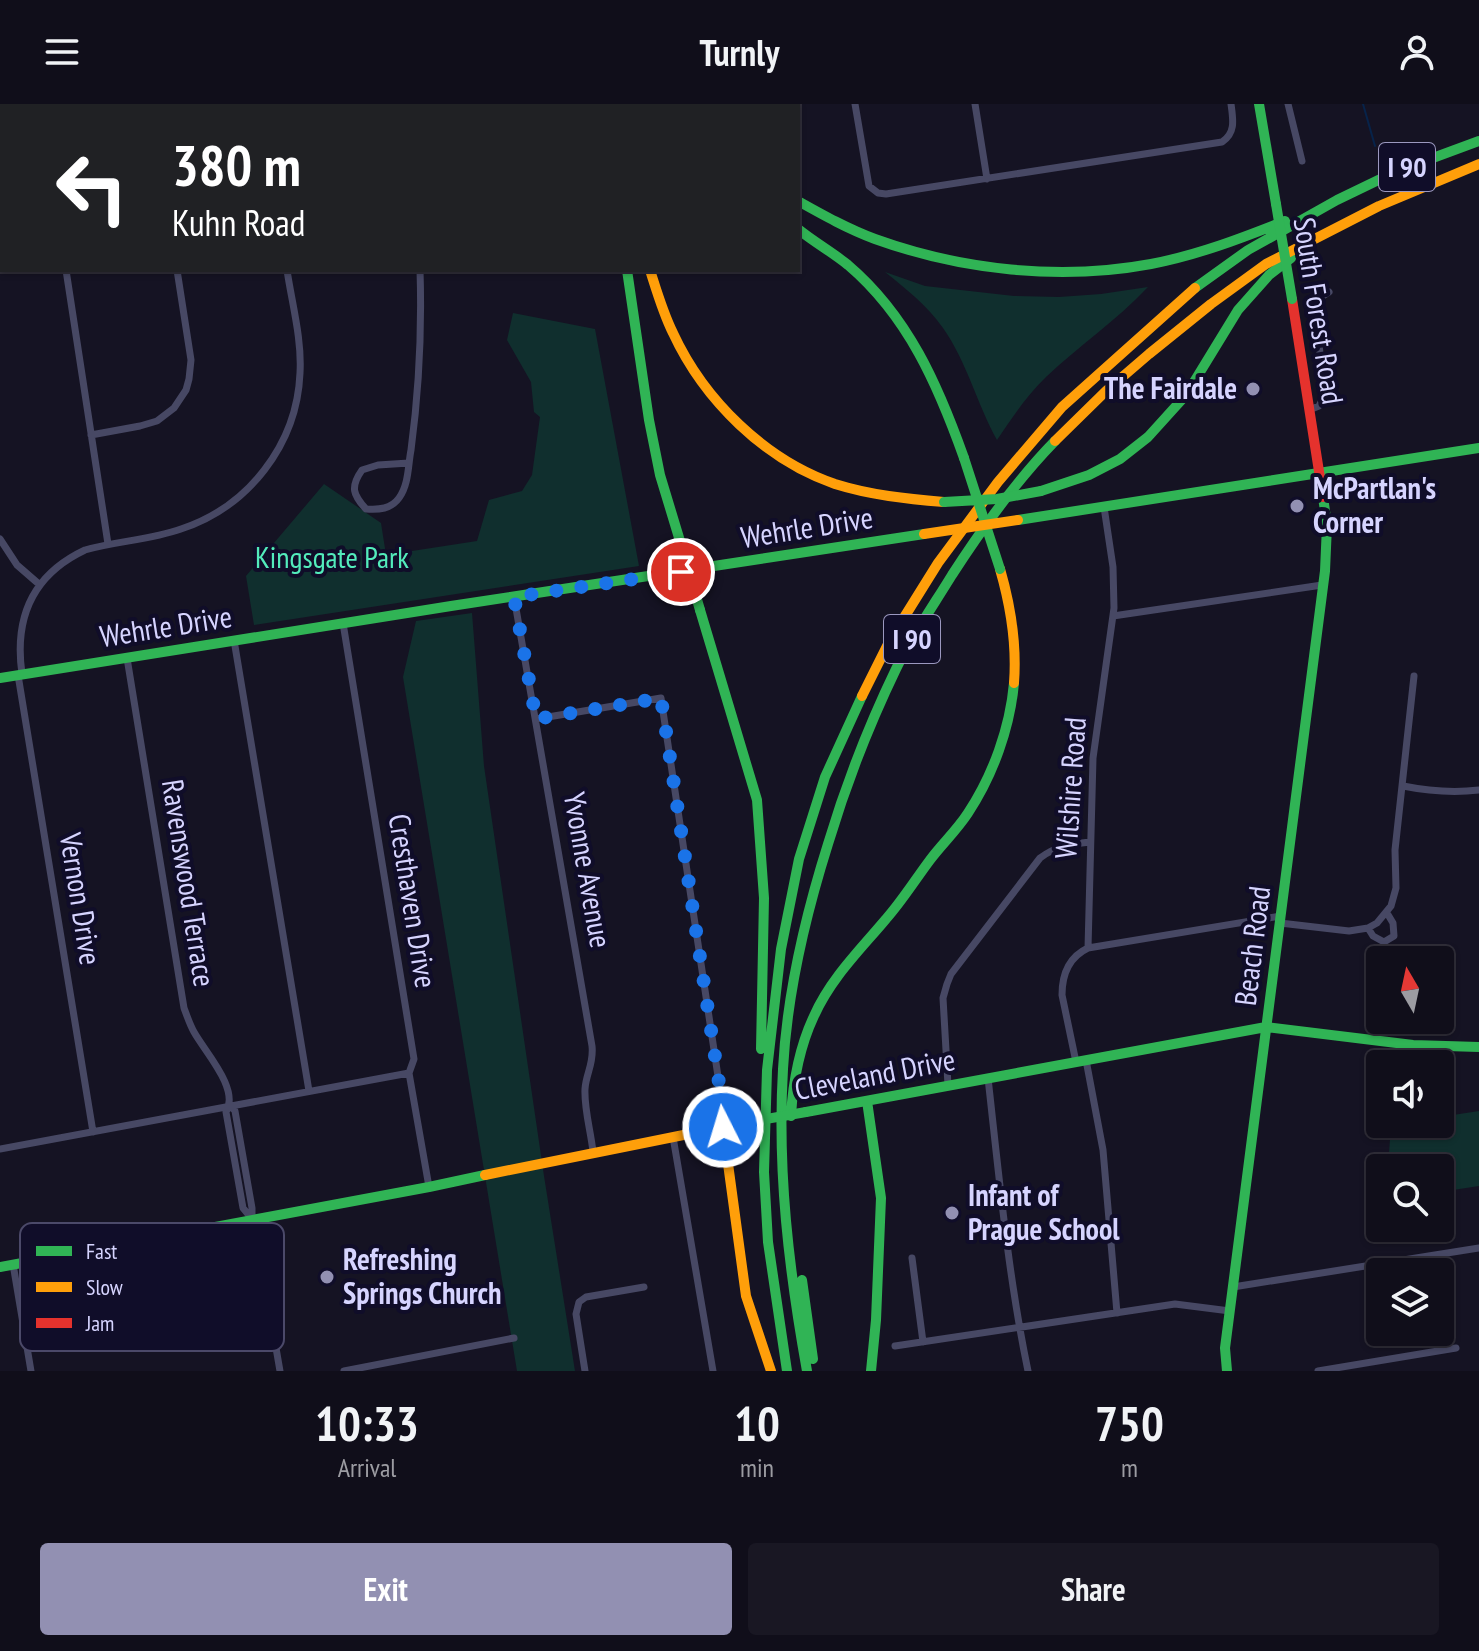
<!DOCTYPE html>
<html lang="en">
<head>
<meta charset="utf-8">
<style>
	:root { --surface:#100e1a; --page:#191723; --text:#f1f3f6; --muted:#9c9ca2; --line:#302e39; --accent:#9290b2 }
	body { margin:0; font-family:"PT Sans Narrow",sans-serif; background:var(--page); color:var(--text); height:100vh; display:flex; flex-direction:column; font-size:30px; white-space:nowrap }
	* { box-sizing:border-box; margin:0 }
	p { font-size:26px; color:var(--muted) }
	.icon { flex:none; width:44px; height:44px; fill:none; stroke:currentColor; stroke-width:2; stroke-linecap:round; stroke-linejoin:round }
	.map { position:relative; height:1267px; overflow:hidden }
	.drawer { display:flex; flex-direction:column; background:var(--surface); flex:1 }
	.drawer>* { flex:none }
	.banner { position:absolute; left:0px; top:0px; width:800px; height:168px; box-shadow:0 2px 6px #0004,0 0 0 2px var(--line); background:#202124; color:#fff; overflow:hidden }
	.needle { width:52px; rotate:351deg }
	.tools { position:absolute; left:1366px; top:842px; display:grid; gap:16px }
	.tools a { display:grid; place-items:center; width:88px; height:88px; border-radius:8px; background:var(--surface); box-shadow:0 2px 6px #0004,0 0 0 2px var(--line); font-size:40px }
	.pin { position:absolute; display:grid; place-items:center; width:68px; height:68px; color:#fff; margin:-34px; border:4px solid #fff; border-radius:50%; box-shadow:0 2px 8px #0007 }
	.me { position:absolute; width:88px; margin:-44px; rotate:355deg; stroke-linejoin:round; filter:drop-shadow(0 0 6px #0008) }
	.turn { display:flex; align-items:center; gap:28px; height:168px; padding:0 40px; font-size:36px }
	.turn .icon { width:104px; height:104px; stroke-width:2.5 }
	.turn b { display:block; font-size:56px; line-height:68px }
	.eta { display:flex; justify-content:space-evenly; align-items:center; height:136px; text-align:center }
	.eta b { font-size:48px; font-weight:700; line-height:56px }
	.button { display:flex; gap:16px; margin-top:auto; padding:16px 40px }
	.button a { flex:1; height:92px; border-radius:8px; background:var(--accent); color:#fff; font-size:32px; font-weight:700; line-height:92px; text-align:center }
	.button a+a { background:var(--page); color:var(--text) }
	header { display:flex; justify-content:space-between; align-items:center; height:104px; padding:0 40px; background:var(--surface); font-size:36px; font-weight:700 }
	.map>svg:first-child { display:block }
	.green { fill:#102f2e }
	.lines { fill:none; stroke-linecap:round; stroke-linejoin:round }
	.stream { stroke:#07234a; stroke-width:2 }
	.street { stroke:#474864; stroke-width:7 }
	.fast { stroke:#30b455; stroke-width:10 }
	.slow { stroke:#ff9f0a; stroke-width:10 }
	.jam { stroke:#e5322d; stroke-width:10 }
	.fast-bridge { stroke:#30b455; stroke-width:10 }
	.slow-bridge { stroke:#ff9f0a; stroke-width:10 }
	.route { stroke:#1a73e8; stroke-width:14; stroke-dasharray:0 25.2 }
	.poi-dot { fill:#9290b2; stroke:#100d29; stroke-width:3 }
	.labels { text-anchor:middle; stroke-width:8; stroke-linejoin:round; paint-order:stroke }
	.shield { fill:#100d29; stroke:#9b98bf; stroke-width:2 }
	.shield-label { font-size:28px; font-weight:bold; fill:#d6d4ff }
	.street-label { font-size:30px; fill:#d6d4ff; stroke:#100d29 }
	.poi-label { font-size:30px; font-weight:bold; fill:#d6d4ff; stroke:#100d29; text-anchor:start }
	.park-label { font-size:30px; fill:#53ecbc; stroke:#100d29 }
	.key { fill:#100d29; stroke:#4b4969; stroke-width:2 }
	.key-label { font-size:22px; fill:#d6d4ff }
</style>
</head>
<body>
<header><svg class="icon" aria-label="menu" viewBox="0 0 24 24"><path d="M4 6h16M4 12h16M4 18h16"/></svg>Turnly<svg class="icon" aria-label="person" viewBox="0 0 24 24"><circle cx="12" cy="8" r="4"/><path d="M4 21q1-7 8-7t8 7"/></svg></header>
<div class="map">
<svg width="1479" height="1267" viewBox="0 0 1479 1267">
	<rect width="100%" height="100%" fill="#151323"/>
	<path class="green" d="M885,168L925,182L1014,192L1059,193L1101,190L1148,183C1117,216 1079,242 1046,273C1027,291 1012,314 997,336C977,300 967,258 943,224C927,201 906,185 885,168Z
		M513,209L595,225L639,462L254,521L246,472L324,380L381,419L386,451L477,437L489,396L522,387L532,371L540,313L534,308L531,278L507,236Z
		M472,509L484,662L544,1072L575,1267H517L403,573L416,517Z
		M1479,1007V1082L1440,1088V1064H1388L1391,1021L1440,1020V1013Z"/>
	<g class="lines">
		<path class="stream" d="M1363,0L1375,42"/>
		<path class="street" d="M4,0L6,2
			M261,0V2
			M377,0V2
			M855,0L869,82L878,89L886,90L1222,38C1236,29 1233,15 1231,0
			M975,0L987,75
			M1288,0L1302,57
			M182,2L183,0
			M476,2L477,0
			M66,166L108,440
			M1309,306L1319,302L1324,292L1315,197L1329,188
			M91,331L140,322L157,317L174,304L186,286L189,275L191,256L177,166
			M409,359L378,361L362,366C350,383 353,391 366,405C379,406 391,405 399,394C409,380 408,361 411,346C419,286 422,227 420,166
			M0,435L17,461L40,481
			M514,493L592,942C594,960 586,969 585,985C584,1005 591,1028 593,1048
			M1113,512L1322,481
			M343,519L414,955L409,969L429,1083
			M234,536L309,987
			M127,554L184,904C187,912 190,921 194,928C205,948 240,985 226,1008L243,1104L252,1115
			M22,570C14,514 32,471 85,446C116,437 150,436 181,425C248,403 297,341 300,269C302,235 292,200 287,166
			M18,571L93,1028
			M536,615L661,594L719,979L723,1023
			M1403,682C1428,687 1453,689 1479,686
			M1280,819L1349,827L1368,824L1377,819L1391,802L1396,784L1395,746L1414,572
			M1368,824L1373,832L1384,838L1394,832L1393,819L1387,809
			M1088,844L1281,812
			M1086,956L1103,1046L1117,1209
			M1076,958L1062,891C1062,871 1069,853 1088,844L1093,654L1114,504L1113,463L1104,403
			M988,974C999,1072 1008,1171 1028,1267
			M948,981L943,894L947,880L951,870L1040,754C1056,742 1070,740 1090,738
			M230,1001L235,1007L252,1104V1115L256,1128L280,1267
			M673,1033L713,1267
			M0,1045L409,969
			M912,1154L923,1238
			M13,1160L31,1267
			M1233,1183L1479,1144
			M895,1242L1175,1200L1230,1207
			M344,1267L514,1234
			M585,1267L576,1210L579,1198L586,1193L644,1183
			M1318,1267L1456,1244"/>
		<path class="fast" d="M587,0L588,2
			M600,0V2
			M668,0L669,2
			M1259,0L1276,100
			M798,97C823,111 848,125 875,135C961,166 1060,177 1151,160C1198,151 1242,134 1285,117
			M798,125C814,138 832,148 848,161C908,212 938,281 964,354
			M627,166L649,316L660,371L680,437
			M1195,184L1248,146L1337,96L1395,68L1479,37
			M1041,387L1089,371L1120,355L1148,333L1186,291L1238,206L1269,171L1291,154
			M1018,416L1479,344
			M700,506L757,696L764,794L761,945
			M0,574L451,502L924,430
			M867,997L881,1094L876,1216L871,1267
			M806,1008L1266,923L1413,941L1479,943
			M791,1012C793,977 799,944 814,912C831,874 860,846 886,815C902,797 915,776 930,756C942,740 957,726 968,709C993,671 1010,624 1014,579
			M0,1163L429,1083L485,1071
			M802,1176L813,1255
			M787,1267L768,1138L764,1068L767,966L781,845L799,755L825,673L862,592
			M807,1267C789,1167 777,1067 783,965C787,889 805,813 828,740C846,680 869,621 896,565C912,532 933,502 952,471C983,423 1015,378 1055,337
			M1227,1267L1225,1244L1325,467L1327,421L1323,393"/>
		<path class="slow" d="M650,166C657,188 663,209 673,229C704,296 765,356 835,380C870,391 907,395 944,398
			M1055,337L1106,287L1149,250L1211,200L1266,160L1379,102L1479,60
			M1000,465C1011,503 1017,539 1014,579
			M862,592L890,536L938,459L998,378L1062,303L1195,184
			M723,1023L746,1192L771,1267
			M485,1071L738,1020"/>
		<path class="jam" d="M614,0V2
			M681,0L683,2
			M1292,195L1323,393"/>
		<path class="fast-bridge" d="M1276,100L1292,195
			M964,354L1000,465
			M944,398L997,395L1041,387
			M680,437L700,506
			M738,1020L806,1008"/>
		<path class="slow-bridge" d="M924,430L1018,416"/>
	</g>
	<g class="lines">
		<path class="route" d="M681,468L514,493L536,615L661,594L719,979L723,1023"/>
	</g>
	<g class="poi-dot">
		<circle cx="1253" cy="285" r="8"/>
		<circle cx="1297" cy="402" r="8"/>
		<circle cx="952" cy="1109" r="8"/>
		<circle cx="327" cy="1173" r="8"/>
	</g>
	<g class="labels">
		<g class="shield">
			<rect x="1379" y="39" width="56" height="48" rx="6"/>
			<rect x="884" y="511" width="56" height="48" rx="6"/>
		</g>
		<g class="shield-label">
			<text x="1407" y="73">I 90</text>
			<text x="912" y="545">I 90</text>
		</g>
		<g class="street-label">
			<text transform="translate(1318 207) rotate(81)" y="10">South Forest Road</text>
			<text transform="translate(807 424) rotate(-9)" y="10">Wehrle Drive</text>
			<text transform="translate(166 523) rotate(-9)" y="10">Wehrle Drive</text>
			<text transform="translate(1071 684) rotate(-86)" y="10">Wilshire Road</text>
			<text transform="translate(587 766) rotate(80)" y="10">Yvonne Avenue</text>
			<text transform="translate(188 779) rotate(81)" y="10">Ravenswood Terrace</text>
			<text transform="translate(80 795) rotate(81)" y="10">Vernon Drive</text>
			<text transform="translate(412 797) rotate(81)" y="10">Cresthaven Drive</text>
			<text transform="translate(1253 842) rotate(-83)" y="10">Beach Road</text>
			<text transform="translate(875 971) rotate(-11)" y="10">Cleveland Drive</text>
		</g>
		<g class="poi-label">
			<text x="1237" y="295" text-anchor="end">The Fairdale</text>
			<text x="1313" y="395">McPartlan's<tspan x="1313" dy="34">Corner</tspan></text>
			<text x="968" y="1102">Infant of<tspan x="968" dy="34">Prague School</tspan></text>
			<text x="343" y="1166">Refreshing<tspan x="343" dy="34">Springs Church</tspan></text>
		</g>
		<g class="park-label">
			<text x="332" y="464">Kingsgate Park</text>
		</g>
	</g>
	<rect x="20" y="1119" width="264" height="128" rx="12" class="key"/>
	<rect x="36" y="1142" width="36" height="10" fill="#30b455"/>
	<rect x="36" y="1178" width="36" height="10" fill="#ff9f0a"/>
	<rect x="36" y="1214" width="36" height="10" fill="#e5322d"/>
	<g class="key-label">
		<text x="86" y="1155">Fast</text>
		<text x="86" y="1191">Slow</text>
		<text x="86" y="1227">Jam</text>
	</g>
</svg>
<div class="tools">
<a><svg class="needle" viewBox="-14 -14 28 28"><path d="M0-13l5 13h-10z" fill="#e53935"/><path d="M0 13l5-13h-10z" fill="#9c9ca2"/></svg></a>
<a><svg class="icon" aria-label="sound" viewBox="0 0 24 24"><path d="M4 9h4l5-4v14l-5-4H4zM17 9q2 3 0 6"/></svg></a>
<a><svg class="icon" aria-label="search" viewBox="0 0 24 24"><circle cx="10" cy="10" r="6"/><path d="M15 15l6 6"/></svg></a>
<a><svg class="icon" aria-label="layers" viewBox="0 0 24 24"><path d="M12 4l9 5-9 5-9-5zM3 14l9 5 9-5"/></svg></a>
</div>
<div class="pin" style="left:681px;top:468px;background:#d93025"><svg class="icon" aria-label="arrive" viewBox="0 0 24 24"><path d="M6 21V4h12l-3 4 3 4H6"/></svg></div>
<svg class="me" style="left:723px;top:1023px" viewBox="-20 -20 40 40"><circle r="17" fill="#1a73e8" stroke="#fff" stroke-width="3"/><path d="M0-11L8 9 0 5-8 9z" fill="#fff"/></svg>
<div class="banner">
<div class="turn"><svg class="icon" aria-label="left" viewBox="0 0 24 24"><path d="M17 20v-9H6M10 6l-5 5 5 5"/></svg><div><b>380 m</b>Kuhn Road</div></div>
</div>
</div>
<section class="drawer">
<div class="eta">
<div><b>10:33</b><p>Arrival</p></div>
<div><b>10</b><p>min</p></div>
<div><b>750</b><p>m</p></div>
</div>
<div class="button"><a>Exit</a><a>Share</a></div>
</section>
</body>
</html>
